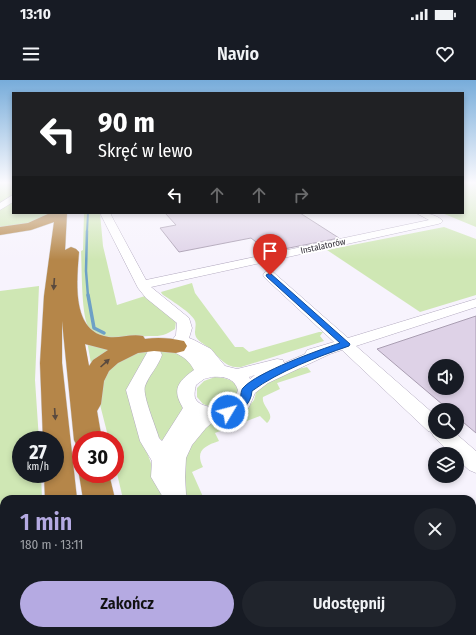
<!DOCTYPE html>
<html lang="pl">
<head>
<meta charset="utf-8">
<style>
	:root { --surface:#171b24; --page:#20242c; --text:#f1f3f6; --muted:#9ea1a6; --accent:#b5aae2 }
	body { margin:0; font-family:"Fira Sans Condensed",sans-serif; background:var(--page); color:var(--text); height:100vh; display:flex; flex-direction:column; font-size:15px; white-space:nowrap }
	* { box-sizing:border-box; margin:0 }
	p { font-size:13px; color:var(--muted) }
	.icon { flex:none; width:22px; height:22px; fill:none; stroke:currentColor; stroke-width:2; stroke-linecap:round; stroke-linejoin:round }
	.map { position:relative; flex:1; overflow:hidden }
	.details { position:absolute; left:0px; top:415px; width:476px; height:140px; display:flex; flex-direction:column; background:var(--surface); border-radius:12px 12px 0 0; box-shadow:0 2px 6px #0003 }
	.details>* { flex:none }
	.top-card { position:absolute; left:12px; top:12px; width:452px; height:122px; border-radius:0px; box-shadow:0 2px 6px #0003; background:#202124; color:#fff; overflow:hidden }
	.fabs { position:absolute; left:428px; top:279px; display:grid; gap:8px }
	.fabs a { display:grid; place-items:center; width:36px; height:36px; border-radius:50%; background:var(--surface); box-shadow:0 2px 6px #0003; font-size:20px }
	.speed { position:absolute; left:12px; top:351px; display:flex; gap:8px; font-size:20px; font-weight:700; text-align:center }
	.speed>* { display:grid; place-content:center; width:52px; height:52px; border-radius:50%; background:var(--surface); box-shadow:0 2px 6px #0003; line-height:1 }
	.speed small { font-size:10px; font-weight:400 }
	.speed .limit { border:6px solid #d22; background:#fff; color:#111 }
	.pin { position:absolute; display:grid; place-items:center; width:34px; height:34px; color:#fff; margin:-41px -17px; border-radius:50% 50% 50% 0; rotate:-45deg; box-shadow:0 0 4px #0007 }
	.pin .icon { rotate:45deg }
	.me { position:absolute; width:44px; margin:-22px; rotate:53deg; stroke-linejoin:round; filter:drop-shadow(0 0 3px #0008) }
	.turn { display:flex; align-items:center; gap:14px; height:84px; padding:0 20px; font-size:18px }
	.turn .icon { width:52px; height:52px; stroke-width:2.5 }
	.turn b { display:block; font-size:28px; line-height:34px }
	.lanes { display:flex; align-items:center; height:38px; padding:0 20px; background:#0003; justify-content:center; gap:20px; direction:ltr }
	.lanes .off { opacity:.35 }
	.round { display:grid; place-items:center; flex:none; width:42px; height:42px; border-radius:21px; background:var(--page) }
	.head { display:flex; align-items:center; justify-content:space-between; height:68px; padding:0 20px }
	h1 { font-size:24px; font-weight:600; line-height:30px; color:var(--accent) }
	.button { display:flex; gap:8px; margin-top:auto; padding:8px 20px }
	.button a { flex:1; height:46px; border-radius:24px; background:var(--accent); color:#111; font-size:16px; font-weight:600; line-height:46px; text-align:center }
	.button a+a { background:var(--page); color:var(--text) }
	.status { display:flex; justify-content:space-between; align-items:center; height:28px; padding:0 20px; background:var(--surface); direction:ltr }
	.status svg { height:11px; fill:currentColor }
	header { display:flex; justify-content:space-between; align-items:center; height:52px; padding:0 20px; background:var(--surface); font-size:18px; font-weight:600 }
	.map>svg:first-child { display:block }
	.green { fill:#cfe7b4 }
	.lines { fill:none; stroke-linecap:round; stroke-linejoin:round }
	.stream-far2 { stroke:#6da0c6; stroke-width:2 }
	.stream-far1 { stroke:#6da0c6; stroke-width:2.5 }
	.stream { stroke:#6da0c6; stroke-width:3.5 }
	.building { fill:#ded2e7; stroke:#a99db1; fill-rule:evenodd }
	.minor-casing { stroke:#b3aac0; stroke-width:1 }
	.highway-casing { stroke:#d2d1d3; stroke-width:1 }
	.minor { fill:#fff; fill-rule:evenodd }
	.highway { fill:#b58649; fill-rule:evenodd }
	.oneway { fill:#5a4a3e }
	.route { fill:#1a73e8; stroke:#114b97 }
	.labels { text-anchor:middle; stroke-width:3.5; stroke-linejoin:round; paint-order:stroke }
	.far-street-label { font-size:9px; fill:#333039; stroke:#fff }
</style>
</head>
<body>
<div class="status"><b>13:10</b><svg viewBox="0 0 49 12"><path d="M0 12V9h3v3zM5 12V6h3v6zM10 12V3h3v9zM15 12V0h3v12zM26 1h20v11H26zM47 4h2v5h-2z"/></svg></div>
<header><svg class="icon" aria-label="menu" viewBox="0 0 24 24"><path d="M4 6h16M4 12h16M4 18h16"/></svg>Navio<svg class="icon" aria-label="heart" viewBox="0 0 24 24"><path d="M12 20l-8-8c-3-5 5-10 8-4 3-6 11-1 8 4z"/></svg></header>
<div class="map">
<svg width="476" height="555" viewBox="0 0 476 555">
	<rect width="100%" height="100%" fill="#f7f3fd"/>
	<path class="green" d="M0,102H13V114L0,124Z
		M463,102H476V147L442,133H463Z
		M13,119V133H52L47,139L0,150V129Z
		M84,133H100L103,166L117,225L145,216L176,241L175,249C171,251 167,254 163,255C156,257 147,255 139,257C124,260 100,262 89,248C81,237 82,187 81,171L83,170Z
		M444,147L476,159V215L420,232L327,170Z
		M192,203L195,213L235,267H243L249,272L319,252H323L320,256L324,261L241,287C225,289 219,276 208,267C204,264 199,262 196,257C193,251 198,245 194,239C189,231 170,220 162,214L161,212Z
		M39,206L35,300L39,360H21V394H41L42,419H4V440L0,441V211Z
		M87,261L124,267L92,289Z
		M164,268L180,272L195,289L182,325V338L163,362L156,361L139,313L159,272Z
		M147,271L149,277L128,309L144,364L164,419H123L115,385V360H109L95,305C111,280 118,275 147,271Z
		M307,287L311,292L277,303L280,309L263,317C261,327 277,334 267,343L260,336L215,353L219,361C204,366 195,371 203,387L192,392L204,419H187L179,398L186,368L206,343L245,331L254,320L257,309L293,290Z
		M215,297C227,298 235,300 240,311L237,320L227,326L214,328L203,324L197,317V308L204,301Z
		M6,551H50L51,555H6Z
		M158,551H210L211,555H159Z"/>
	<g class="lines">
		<path class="stream-far2" d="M87,152L88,133"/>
		<path class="stream-far1" d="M87,151L86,191L88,216"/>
		<path class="stream" d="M88,215L94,248L104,253"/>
	</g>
	<path class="building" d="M165,133H300L339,158L269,172L251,158L179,172L160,148L176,145Z
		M476,236V353L457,337V330H449L377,269ZM435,286H457V308H435Z"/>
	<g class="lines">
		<defs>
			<path id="minor" d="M13,115V122L0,130V123Z
				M102,133H112L111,135L146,200L429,140L416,133C426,133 436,134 443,141L441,143L438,144L151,207L189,238L192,248L189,258L194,260L211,269L225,286L237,289L277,279L283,280L284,283L305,274L307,270L334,262L265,198L263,195L265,192H273L348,258L476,219V227L356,266L435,335V352H454L476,371V393L469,390L457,379V374H451L434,357L431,352L428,351L342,270L330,274L268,303L255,313L249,327L241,335L223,341H214L206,348L192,365L186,378L185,397L186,414L188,419H164L151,397L152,381L140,361L126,310L148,271L154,270L160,271L162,275C158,287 149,295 145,306C142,315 156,347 159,358L162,361L183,328C172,310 177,302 194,290C186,274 175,276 168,266L176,255L177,243L146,218L138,208L101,135ZM255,295L250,299L249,297ZM212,297C224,296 234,298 238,310C236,316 234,322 227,325C219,329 199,328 195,318C194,314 195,309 196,305L204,299Z
				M476,470V496L472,498V472Z
				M211,551H241L242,555H212Z
				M345,551H379L377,555H343Z"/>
			<path id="highway" d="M50,133H67L65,170L71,167L76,169L79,172C77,198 71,248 104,256C117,260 130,253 143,256L145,259C158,257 170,258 184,261L187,266L184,271L176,273L154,271L138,273L118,283L109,291L104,301L101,324L97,331L102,360H81V369L78,368L74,360L62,241V283L77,419H45L44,394H55V360H43L40,283L44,216L54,142L31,150L0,155V147L28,143ZM85,264L108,270L93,280L89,286Z
				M81,390V394H109L115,419H83L79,394Z
				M63,551H103V555H63Z
				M107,551H147L148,555H108Z"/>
		</defs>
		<use href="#minor" class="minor-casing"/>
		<use href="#highway" class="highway-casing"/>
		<use href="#minor" class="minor"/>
		<use href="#highway" class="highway"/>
	</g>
	<defs><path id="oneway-solid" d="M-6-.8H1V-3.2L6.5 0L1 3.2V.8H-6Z"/></defs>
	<g class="oneway">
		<use href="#oneway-solid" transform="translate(54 204) rotate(94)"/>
		<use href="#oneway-solid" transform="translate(105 283) rotate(-42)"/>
		<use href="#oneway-solid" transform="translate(55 334) rotate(86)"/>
	</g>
	<linearGradient id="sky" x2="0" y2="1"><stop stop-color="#77acda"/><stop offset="0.57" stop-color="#fbfafe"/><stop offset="1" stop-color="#fbfafe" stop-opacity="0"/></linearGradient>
	<rect width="476" height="180" fill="url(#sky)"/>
	<path class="route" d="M270,193L350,264L349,266C317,277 279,291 252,311C251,325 240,333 228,336L225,335L223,332C226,327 234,326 238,322C242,317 240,311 243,308C257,292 319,270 340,263L267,197L266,195Z"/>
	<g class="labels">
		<g class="far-street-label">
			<text transform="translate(323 166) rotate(-12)" y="3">Instalatorów</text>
		</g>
	</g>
</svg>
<div class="fabs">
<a><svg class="icon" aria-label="sound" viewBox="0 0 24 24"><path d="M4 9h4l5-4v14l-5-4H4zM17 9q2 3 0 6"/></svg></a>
<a><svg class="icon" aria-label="search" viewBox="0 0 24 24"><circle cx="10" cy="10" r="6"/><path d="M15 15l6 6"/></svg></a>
<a><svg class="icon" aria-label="layers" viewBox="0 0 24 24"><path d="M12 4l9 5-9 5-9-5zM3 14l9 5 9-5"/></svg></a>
</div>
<div class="speed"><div>27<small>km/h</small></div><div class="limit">30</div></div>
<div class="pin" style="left:270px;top:195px;background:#d93025"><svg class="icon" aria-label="arrive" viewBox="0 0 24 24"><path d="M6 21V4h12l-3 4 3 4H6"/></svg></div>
<svg class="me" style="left:228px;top:332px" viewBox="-20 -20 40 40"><circle r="17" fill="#1a73e8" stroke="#fff" stroke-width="3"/><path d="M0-11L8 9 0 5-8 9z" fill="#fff"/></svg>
<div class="top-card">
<div class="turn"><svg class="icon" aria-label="left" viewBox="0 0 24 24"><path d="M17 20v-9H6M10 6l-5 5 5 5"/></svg><div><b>90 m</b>Skręć w lewo</div></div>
<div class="lanes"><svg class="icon" aria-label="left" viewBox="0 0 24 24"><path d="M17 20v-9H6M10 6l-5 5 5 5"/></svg><svg class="icon off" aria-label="ahead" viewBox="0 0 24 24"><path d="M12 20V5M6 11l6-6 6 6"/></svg><svg class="icon off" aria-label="ahead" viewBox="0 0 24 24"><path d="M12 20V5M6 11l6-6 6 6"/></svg><svg class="icon off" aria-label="right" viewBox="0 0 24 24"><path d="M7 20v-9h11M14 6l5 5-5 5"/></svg></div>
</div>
<section class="details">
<div class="head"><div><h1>1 min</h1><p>180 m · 13:11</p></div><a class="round"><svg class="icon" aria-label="close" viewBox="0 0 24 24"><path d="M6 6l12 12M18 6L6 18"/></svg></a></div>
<div class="button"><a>Zakończ</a><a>Udostępnij</a></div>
</section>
</div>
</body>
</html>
